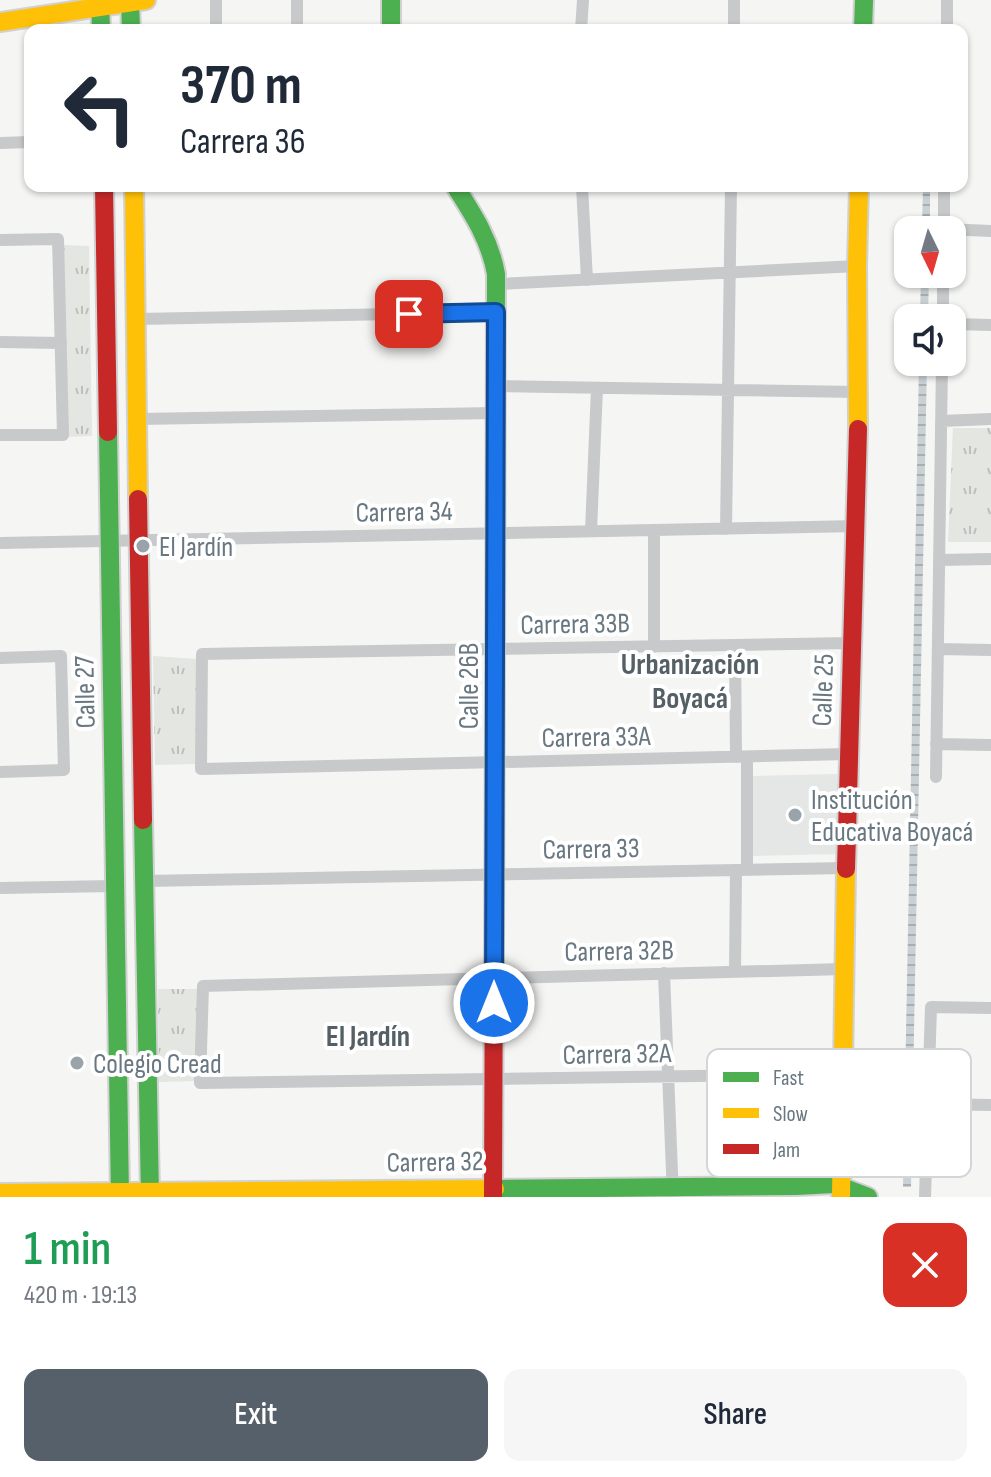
<!DOCTYPE html>
<html lang="en">
<head>
<meta charset="utf-8">
<style>
	:root { --surface:#fff; --page:#f6f6f7; --text:#1f2937; --muted:#747a83; --accent:#56606a }
	body { margin:0; font-family:"Sofia Sans Condensed",sans-serif; background:var(--page); color:var(--text); height:100vh; display:flex; flex-direction:column; font-size:30px; white-space:nowrap }
	* { box-sizing:border-box; margin:0 }
	p { font-size:26px; color:var(--muted) }
	.icon { flex:none; width:44px; height:44px; fill:none; stroke:currentColor; stroke-width:2; stroke-linecap:round; stroke-linejoin:round }
	.map { position:relative; height:1197px; overflow:hidden }
	.side { display:flex; flex-direction:column; background:var(--surface); flex:1 }
	.side>* { flex:none }
	.guide { position:absolute; left:24px; top:24px; width:944px; height:168px; border-radius:16px; box-shadow:0 2px 6px #0004; background:#fff; color:var(--text); overflow:hidden }
	.needle { width:52px; rotate:175deg }
	.tools { position:absolute; left:894px; top:216px; display:grid; gap:16px }
	.tools a { display:grid; place-items:center; width:72px; height:72px; border-radius:16px; background:var(--surface); box-shadow:0 2px 6px #0004; font-size:40px }
	.pin { position:absolute; display:grid; place-items:center; width:68px; height:68px; color:#fff; margin:-34px; border-radius:16px; box-shadow:0 4px 12px #0006 }
	.me { position:absolute; width:88px; margin:-44px; rotate:0deg; stroke-linejoin:round; filter:drop-shadow(0 0 6px #0008) }
	.turn { display:flex; align-items:center; gap:28px; height:168px; padding:0 24px; font-size:36px }
	.turn .icon { width:104px; height:104px; stroke-width:2.5 }
	.turn b { display:block; font-size:56px; line-height:68px }
	.round { display:grid; place-items:center; flex:none; width:84px; height:84px; border-radius:16px; background:var(--page) }
	.summary { display:flex; align-items:center; justify-content:space-between; height:136px; padding:0 24px }
	h1 { font-size:48px; font-weight:600; line-height:60px; color:#1e9e55 }
	.cta { display:flex; gap:16px; margin-top:auto; padding:16px 24px }
	.cta a { flex:1; height:92px; border-radius:16px; background:var(--accent); color:#fff; font-size:32px; font-weight:600; line-height:92px; text-align:center }
	.cta a+a { background:var(--page); color:var(--text) }
	.map>svg:first-child { display:block }
	.built { fill:#e5e6e6 }
	.grass { fill:url(#grass-tufts) }
	.water { fill:url(#water-rules) }
	.lines { fill:none; stroke-linecap:round; stroke-linejoin:round }
	.fast-casing { stroke:#d1d1d1; stroke-width:22 }
	.slow-casing { stroke:#d1d1d1; stroke-width:22 }
	.jam-casing { stroke:#d1d1d1; stroke-width:22 }
	.street { stroke:#c7c9ca; stroke-width:12 }
	.fast { stroke:#4caf50; stroke-width:18 }
	.slow { stroke:#ffc107; stroke-width:18 }
	.jam { stroke:#c62828; stroke-width:18 }
	.route-casing { stroke:#114b97; stroke-width:20 }
	.route { stroke:#1a73e8; stroke-width:14 }
	.poi-dot { fill:#99a3a9; stroke:#fff; stroke-width:3 }
	.labels { text-anchor:middle; stroke-width:8; stroke-linejoin:round; paint-order:stroke }
	.street-label { font-size:28px; fill:#687780; stroke:#fff }
	.poi-label { font-size:28px; fill:#687780; stroke:#fff; text-anchor:start }
	.neighbourhood-label { font-size:30px; font-weight:bold; fill:#556066; stroke:#fff }
	.key { fill:#fff; stroke:#d2d6d9; stroke-width:2 }
	.key-label { font-size:22px; fill:#687780 }
</style>
</head>
<body>
<div class="map">
<svg width="991" height="1197" viewBox="0 0 991 1197">
	<defs>
		<pattern id="grass-tufts" width="24" height="20" patternUnits="userSpaceOnUse" patternTransform="scale(2)"><rect width="24" height="20" fill="#e4e6e1"/><path d="M3 7l-1-3M5 7V3M7 7l1-3M15 17l-1-3M17 17v-4M19 17l1-3" fill="none" stroke="#bdbfbc"/></pattern>
		<pattern id="water-rules" width="6" height="5" patternUnits="userSpaceOnUse" patternTransform="scale(2)"><rect width="6" height="5" fill="#cad1d4"/><path d="M0 2.5h6" fill="none" stroke="#a8aeb1"/></pattern>
	</defs>
	<rect width="100%" height="100%" fill="#f5f5f4"/>
	<path class="built" d="M837,774L839,854L752,856L751,776Z"/>
	<path class="grass" d="M63,245L89,246L92,436L68,437Z
		M953,428H991V542H948Z
		M153,656L198,659L196,764L155,765Z
		M158,989H201L198,1081L159,1082Z"/>
	<path class="water" d="M923,186H930V230H922Z
		M921,274H929L928,318H920Z
		M919,362H927L911,1187H903Z"/>
	<g class="lines">
		<defs>
			<path id="fast" d="M100,0L101,30
				M130,0L131,30
				M391,0V30
				M863,30L864,0
				M455,186C473,214 490,240 496,274L495,684
				M108,432L120,1197
				M143,820L150,1197
				M495,1189L796,1186L834,1184L868,1197"/>
			<path id="slow" d="M0,22L146,0
				M134,186L138,499
				M858,429L857,266L859,186
				M0,1193L495,1189
				M841,1197L846,869"/>
			<path id="jam" d="M104,186L108,432
				M138,499L143,820
				M846,869L858,429
				M493,1197L495,684"/>
		</defs>
		<use href="#fast" class="fast-casing"/>
		<use href="#slow" class="slow-casing"/>
		<use href="#jam" class="jam-casing"/>
		<path class="street" d="M216,0V30
			M297,0V30
			M581,30L583,0
			M734,30V0
			M947,30V0
			M0,143L30,142
			M582,186L587,280
			M944,229L991,231
			M944,230V186
			M0,240L58,239L63,435H0
			M498,284L857,266
			M943,318V274
			M137,319L496,312
			M952,324L991,325
			M0,342L61,343
			M496,386L859,392
			M138,419L496,413
			M941,421L991,419
			M726,529L731,186
			M591,531L597,388
			M0,543L857,526
			M939,560L991,559
			M735,645L736,757
			M654,647V530
			M938,649L991,650
			M0,658L61,656L64,770L0,772
			M936,744L991,745
			M848,754L201,769L202,654L852,643
			M936,777L942,362
			M747,870V757
			M144,881L846,868
			M0,888L114,886
			M735,972L736,870
			M664,973L673,1197
			M843,1074L200,1083L203,986L844,969
			M928,1104L991,1105
			M925,1197L931,1007L991,1008"/>
		<use href="#fast" class="fast"/>
		<use href="#slow" class="slow"/>
		<use href="#jam" class="jam"/>
	</g>
	<g class="lines">
		<defs>
			<path id="route" d="M409,314L496,312L494,1003"/>
		</defs>
		<use href="#route" class="route-casing"/>
		<use href="#route" class="route"/>
	</g>
	<g class="poi-dot">
		<circle cx="143" cy="546" r="8"/>
		<circle cx="795" cy="815" r="8"/>
		<circle cx="77" cy="1063" r="8"/>
	</g>
	<g class="labels">
		<g class="street-label">
			<text transform="translate(404 511) rotate(-1)" y="10">Carrera 34</text>
			<text transform="translate(575 623) rotate(-1)" y="10">Carrera 33B</text>
			<text transform="translate(468 686) rotate(-90)" y="10">Calle 26B</text>
			<text transform="translate(822 690) rotate(-88)" y="10">Calle 25</text>
			<text transform="translate(84 692) rotate(-91)" y="10">Calle 27</text>
			<text transform="translate(596 736) rotate(-1)" y="10">Carrera 33A</text>
			<text transform="translate(591 848) rotate(-1)" y="10">Carrera 33</text>
			<text transform="translate(619 950) rotate(-1)" y="10">Carrera 32B</text>
			<text transform="translate(617 1053) rotate(-1)" y="10">Carrera 32A</text>
			<text transform="translate(435 1161) rotate(-1)" y="10">Carrera 32</text>
		</g>
		<g class="poi-label">
			<text x="159" y="556">El Jardín</text>
			<text x="811" y="809">Institución<tspan x="811" dy="32">Educativa Boyacá</tspan></text>
			<text x="93" y="1073">Colegio Cread</text>
		</g>
		<g class="neighbourhood-label">
			<text x="690" y="674">Urbanización<tspan x="690" dy="34">Boyacá</tspan></text>
			<text x="368" y="1046">El Jardín</text>
		</g>
	</g>
	<rect x="707" y="1049" width="264" height="128" rx="12" class="key"/>
	<rect x="723" y="1072" width="36" height="10" fill="#4caf50"/>
	<rect x="723" y="1108" width="36" height="10" fill="#ffc107"/>
	<rect x="723" y="1144" width="36" height="10" fill="#c62828"/>
	<g class="key-label">
		<text x="773" y="1085">Fast</text>
		<text x="773" y="1121">Slow</text>
		<text x="773" y="1157">Jam</text>
	</g>
</svg>
<div class="tools">
<a><svg class="needle" viewBox="-14 -14 28 28"><path d="M0-13l5 13h-10z" fill="#e53935"/><path d="M0 13l5-13h-10z" fill="#747a83"/></svg></a>
<a><svg class="icon" aria-label="sound" viewBox="0 0 24 24"><path d="M4 9h4l5-4v14l-5-4H4zM17 9q2 3 0 6"/></svg></a>
</div>
<div class="pin" style="left:409px;top:314px;background:#d93025"><svg class="icon" aria-label="arrive" viewBox="0 0 24 24"><path d="M6 21V4h12l-3 4 3 4H6"/></svg></div>
<svg class="me" style="left:494px;top:1003px" viewBox="-20 -20 40 40"><circle r="17" fill="#1a73e8" stroke="#fff" stroke-width="3"/><path d="M0-11L8 9 0 5-8 9z" fill="#fff"/></svg>
<div class="guide">
<div class="turn"><svg class="icon" aria-label="left" viewBox="0 0 24 24"><path d="M17 20v-9H6M10 6l-5 5 5 5"/></svg><div><b>370 m</b>Carrera 36</div></div>
</div>
</div>
<section class="side">
<div class="summary"><div><h1>1 min</h1><p>420 m · 19:13</p></div><a class="round" style="background:#d93025;color:#fff"><svg class="icon" aria-label="close" viewBox="0 0 24 24"><path d="M6 6l12 12M18 6L6 18"/></svg></a></div>
<div class="cta"><a>Exit</a><a>Share</a></div>
</section>
</body>
</html>
